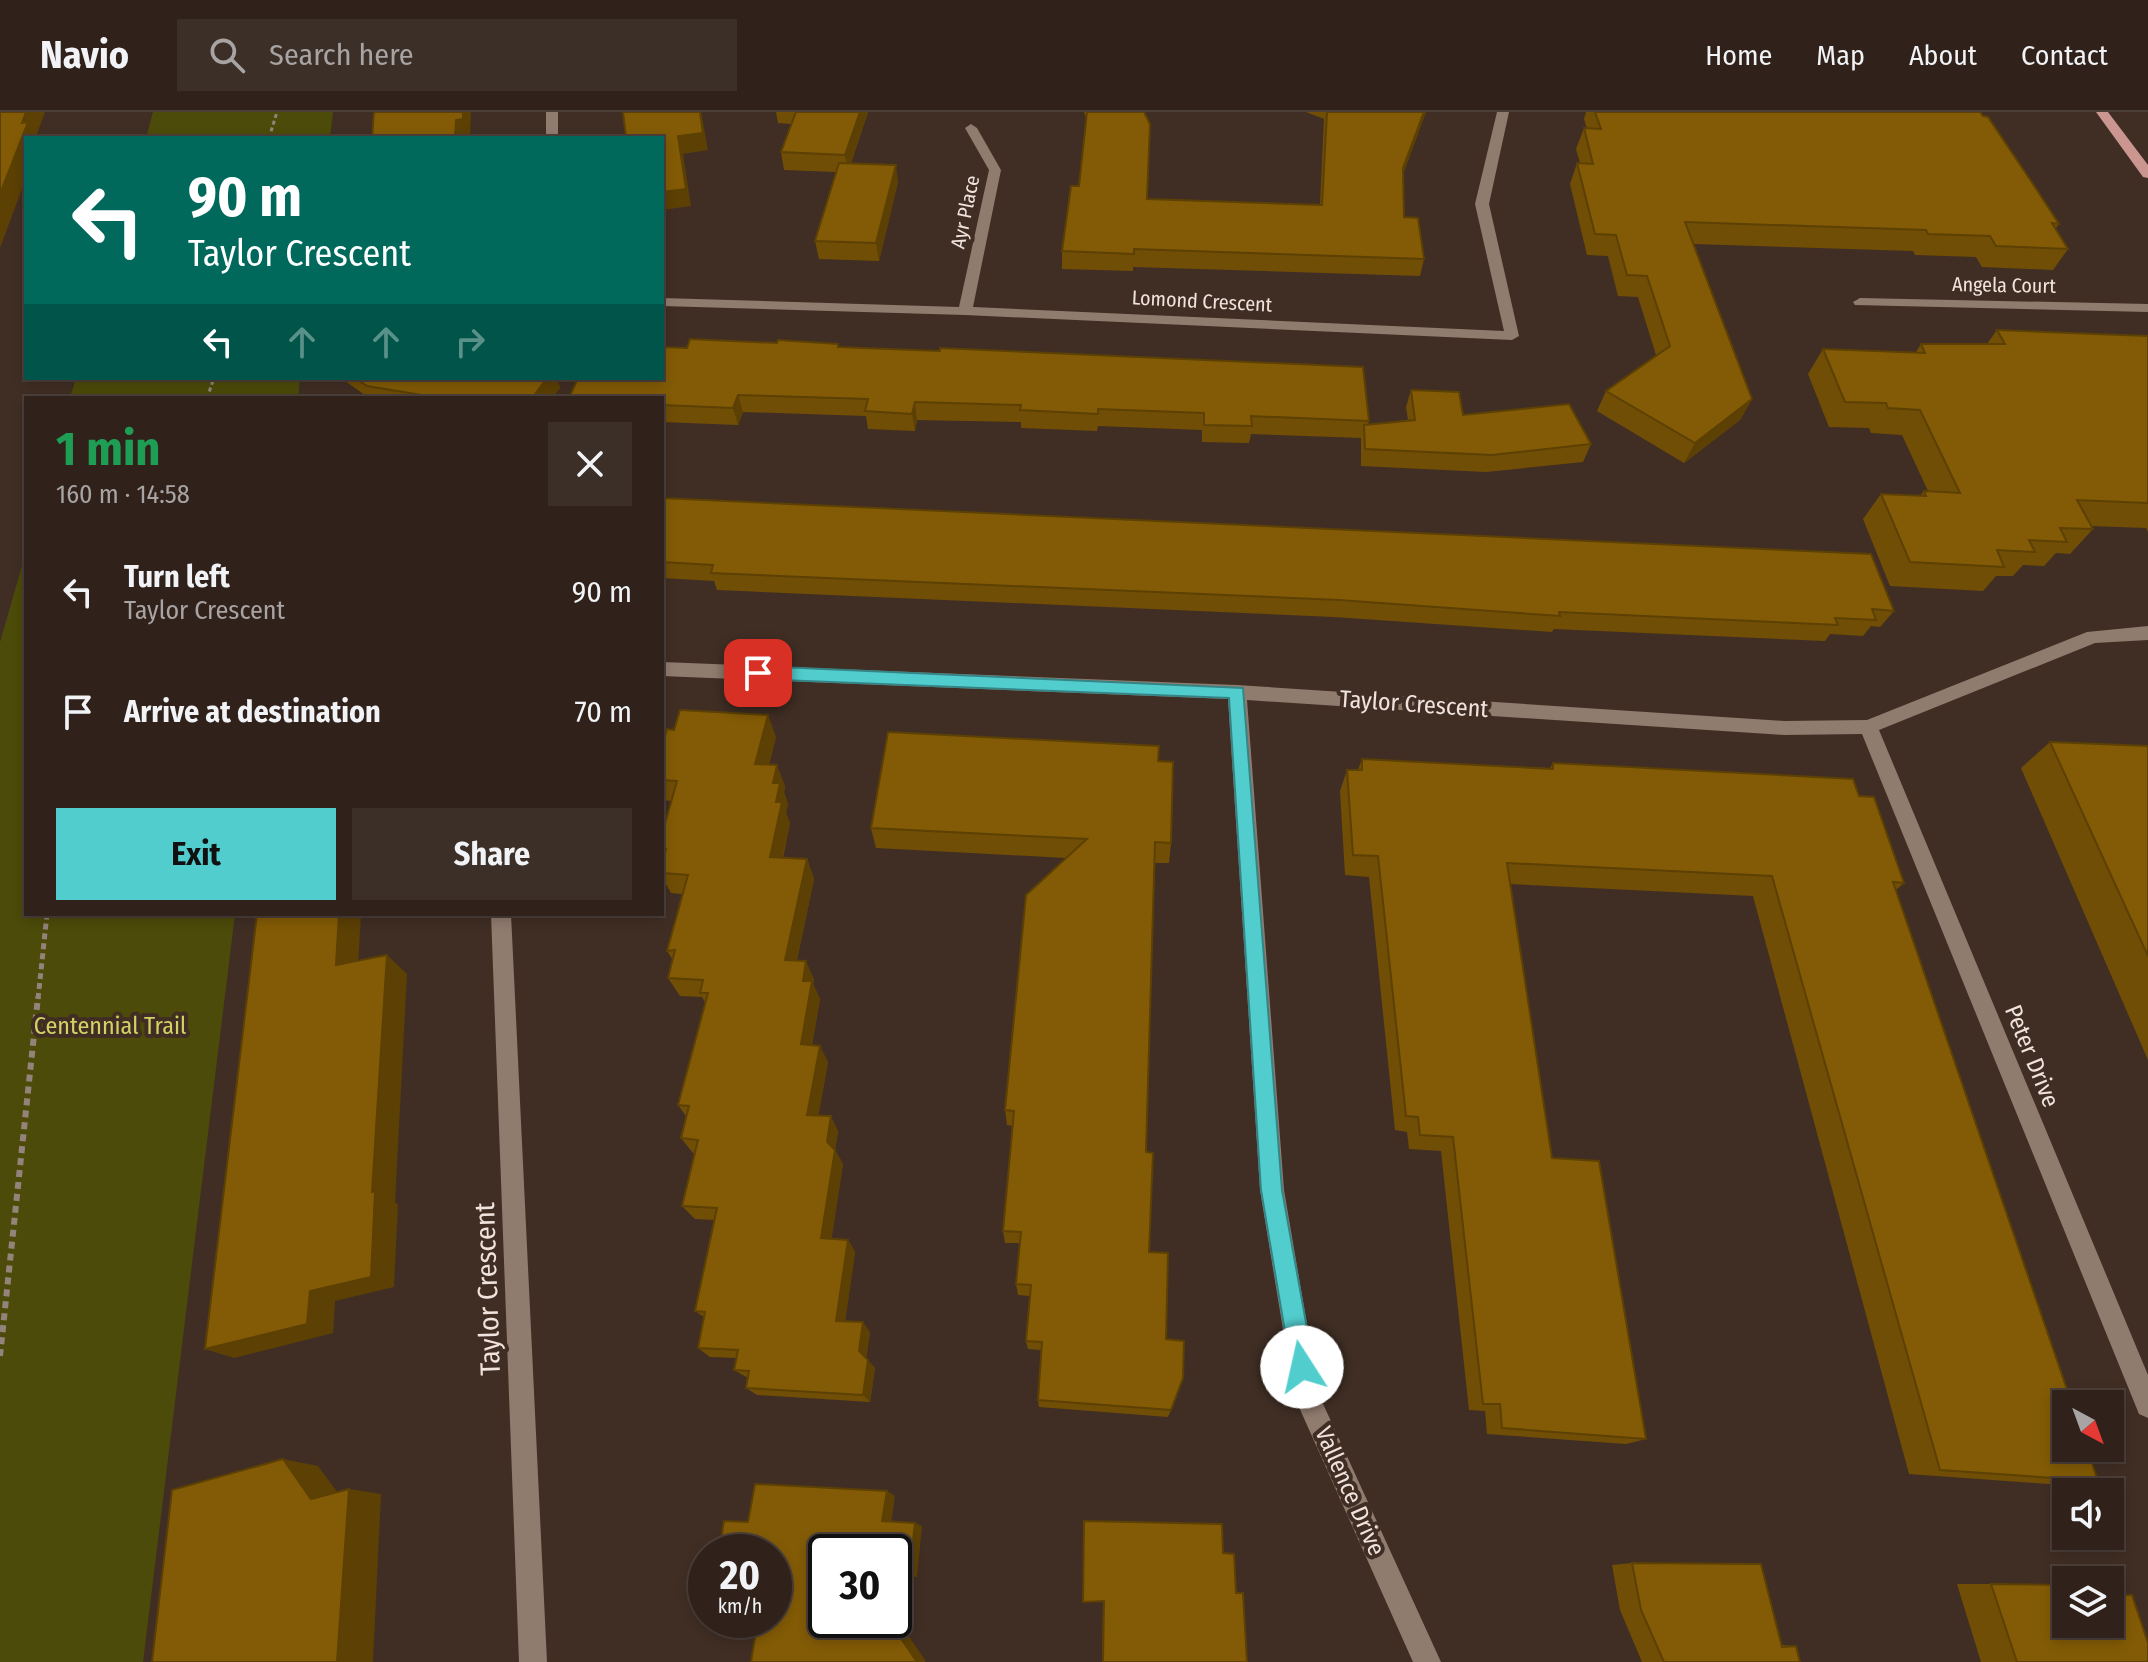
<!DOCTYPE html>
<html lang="en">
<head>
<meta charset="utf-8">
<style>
	:root { --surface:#30221b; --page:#3c2f28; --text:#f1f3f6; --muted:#a8a4a3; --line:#4b3f3a; --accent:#52cdce }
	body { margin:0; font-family:"Fira Sans Condensed",sans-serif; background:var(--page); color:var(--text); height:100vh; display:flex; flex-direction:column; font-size:30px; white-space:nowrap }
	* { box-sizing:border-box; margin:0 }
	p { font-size:26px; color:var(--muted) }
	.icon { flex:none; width:44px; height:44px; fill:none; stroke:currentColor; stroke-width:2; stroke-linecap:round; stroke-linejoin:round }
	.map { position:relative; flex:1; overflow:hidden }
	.side { position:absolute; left:24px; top:284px; width:640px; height:520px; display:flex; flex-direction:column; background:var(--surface); border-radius:0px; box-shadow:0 4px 12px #0003,0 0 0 2px var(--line) }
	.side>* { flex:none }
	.hud { position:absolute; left:24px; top:24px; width:640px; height:244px; border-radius:0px; box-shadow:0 4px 12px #0003,0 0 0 2px var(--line); background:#00695c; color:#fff; overflow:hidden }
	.needle { width:52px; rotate:139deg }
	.fabs { position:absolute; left:2052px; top:1278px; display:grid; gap:16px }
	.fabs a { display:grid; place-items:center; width:72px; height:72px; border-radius:0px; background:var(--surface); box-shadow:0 4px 12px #0003,0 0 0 2px var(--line); font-size:40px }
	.speed { position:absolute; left:688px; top:1422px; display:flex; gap:16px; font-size:40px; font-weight:700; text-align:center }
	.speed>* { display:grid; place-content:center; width:104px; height:104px; border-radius:50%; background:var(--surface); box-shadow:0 4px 12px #0003,0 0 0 2px var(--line); line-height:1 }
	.speed small { font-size:20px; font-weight:400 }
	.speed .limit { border:4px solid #111; border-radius:12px; background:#fff; color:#111 }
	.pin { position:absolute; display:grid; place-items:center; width:68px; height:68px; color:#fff; margin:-34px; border-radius:16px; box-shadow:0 4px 12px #0006 }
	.me { position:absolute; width:88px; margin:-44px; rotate:350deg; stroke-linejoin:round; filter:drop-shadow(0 0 6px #0008) }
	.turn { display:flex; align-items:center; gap:28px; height:168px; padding:0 32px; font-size:36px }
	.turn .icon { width:104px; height:104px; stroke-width:2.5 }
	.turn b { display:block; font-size:56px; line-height:68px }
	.lanes { display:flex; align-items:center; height:76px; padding:0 32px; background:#0003; justify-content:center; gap:40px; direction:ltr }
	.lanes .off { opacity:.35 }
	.round { display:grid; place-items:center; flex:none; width:84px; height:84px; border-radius:0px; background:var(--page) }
	.overview { display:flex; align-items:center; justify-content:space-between; height:136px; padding:0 32px }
	h1 { font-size:48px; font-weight:700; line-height:60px; color:#1e9e55 }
	.primary-button { display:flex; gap:16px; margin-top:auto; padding:16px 32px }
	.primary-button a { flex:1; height:92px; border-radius:0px; background:var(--accent); color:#111; font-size:32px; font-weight:700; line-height:92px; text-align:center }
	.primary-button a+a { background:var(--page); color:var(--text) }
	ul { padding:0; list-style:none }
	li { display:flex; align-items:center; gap:24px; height:120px; padding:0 32px }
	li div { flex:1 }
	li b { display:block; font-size:30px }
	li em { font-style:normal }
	header { display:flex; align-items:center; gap:48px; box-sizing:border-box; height:112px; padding:0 40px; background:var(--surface); border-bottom:2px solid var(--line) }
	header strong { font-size:38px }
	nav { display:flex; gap:44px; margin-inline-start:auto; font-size:28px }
	.search { width:560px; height:72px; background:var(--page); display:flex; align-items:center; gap:20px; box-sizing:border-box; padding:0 28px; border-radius:0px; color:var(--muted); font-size:30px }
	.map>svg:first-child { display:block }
	.green { fill:#4d4b09 }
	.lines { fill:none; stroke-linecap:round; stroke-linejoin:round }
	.path-far2 { stroke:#93837b; stroke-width:3; stroke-dasharray:4 3; stroke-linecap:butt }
	.path-far1 { stroke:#93837b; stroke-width:5; stroke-dasharray:6 4; stroke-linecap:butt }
	.path { stroke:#93837b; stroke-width:6; stroke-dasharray:7 5; stroke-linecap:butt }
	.minor { fill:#907b6f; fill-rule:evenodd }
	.major { fill:#cb9590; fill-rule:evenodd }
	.wall { fill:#714e05 }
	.shaded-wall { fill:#5c4004 }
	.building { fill:#835b06; stroke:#5c4004; stroke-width:2; fill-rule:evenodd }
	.route { fill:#52cdce; stroke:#358586; stroke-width:2 }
	.labels { text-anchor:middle; stroke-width:8; stroke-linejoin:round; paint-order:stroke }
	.far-street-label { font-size:20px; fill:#f0e3dd; stroke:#402e24 }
	.street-label { font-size:24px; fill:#f0e3dd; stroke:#402e24 }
	.park-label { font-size:24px; fill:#d3d163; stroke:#402e24 }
	.near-street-label { font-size:28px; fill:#f0e3dd; stroke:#402e24 }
</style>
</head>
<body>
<header>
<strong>Navio</strong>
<div class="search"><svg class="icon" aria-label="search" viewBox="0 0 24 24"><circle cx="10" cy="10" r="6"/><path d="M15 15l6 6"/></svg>Search here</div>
<nav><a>Home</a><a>Map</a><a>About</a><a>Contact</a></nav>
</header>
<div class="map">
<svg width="2148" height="1550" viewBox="0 0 2148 1550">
	<rect width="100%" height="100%" fill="#402e24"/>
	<path class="green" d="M153,0H333L330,26H146Z
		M76,266H300L298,286H70Z
		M26,440V802H235L143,1550H0V530Z"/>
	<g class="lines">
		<path class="path-far2" d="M269,26L277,0
			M207,286L214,266"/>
		<path class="path-far1" d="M38,887L47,802"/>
		<path class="path" d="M0,1244L38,885"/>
		<path class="minor" d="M546,0H558V26H546Z
			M1497,0H1509L1489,92L1519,224L1512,228L965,203L662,194V186L959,195L989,58L965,16L971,12L977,16L1001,58L973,195L1504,219L1475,92Z
			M1860,186L2148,192V200L1855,193L1853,190Z
			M2148,514V528L2095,531L1879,618L2148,1263V1306L2139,1302L1862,622L1784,623L1247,588L1284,1078L1319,1283L1441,1550H1413L1294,1284L1260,1078L1228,587L662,564V550L1237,573L1784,609L1867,608L2087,520Z
			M491,802H511L547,1550H519Z"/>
		<path class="major" d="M2096,0H2108L2148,53V66L2143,65Z"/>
	</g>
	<path class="wall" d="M776,0H868L851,51L898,70L879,149L819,147L815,129L837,60L784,58L781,40L791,12L778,11Z
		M1084,0H1144L1147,87L1320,93L1324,7L1306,0H1426L1403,62L1404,105L1424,147L1420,164L1133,155V159L1062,157V139L1079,74L1086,6Z
		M1586,0H1980L2059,112L2055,117L2068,137L2053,158L1982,155L1976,145L1915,143L1913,139L1693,132L1752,287L1740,308L1684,351L1597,299L1606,279L1656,243L1638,185L1618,184L1608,144L1587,143L1570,72L1577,51H1580L1576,37L1584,16L1587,17L1584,7Z
		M1997,218L2148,224V420L2146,416L2091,414L2093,417L2070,442L2056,441L2044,454L2023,453L2013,464H1996L1983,479L1890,474L1863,407L1881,382L1920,384L1924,379H1928L1902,323L1871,321L1869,316L1829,315L1808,262L1823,237L1916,240L1921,232H1987Z
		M839,235L1369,309L1368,312L1408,308L1406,295L1411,278L1463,303L1591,332L1583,350L1486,360L1361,354V326L1251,322L1249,331L1202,330V318L1098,314L1097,319L1021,316V310L917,308L915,319L868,317L866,304L743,300L738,313L662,310V286L687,236Z
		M341,266H556L560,276L552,286H369Z
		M662,386L1894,499L1880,515L1871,514L1863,524L1830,522L1825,529L1554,517L1552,520L1334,505L717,478L714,469L662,466Z
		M776,625L769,652L785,674L784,680L788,692L786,701L790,711L783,746L807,747L814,767L797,848L814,867L813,872L820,887L812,933L828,950L818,1004L838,1019L835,1038L843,1052L831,1127L848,1128L855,1140L845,1209L870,1220L866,1247L875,1256L870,1290L757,1283L746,1276L748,1266L734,1258L737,1246L710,1245L698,1236L704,1205L695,1199L715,1108L695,1107L682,1094L695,1041H693L681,1026L686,1004L678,993L705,890L702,885L680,884L668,866L673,848L667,839L682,782L671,781L662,765V753L664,747L662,744V722L672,689L662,688V634Z
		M2050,630L2148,634V948L2021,656Z
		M1362,647L1550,656L1553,651L1859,684L1904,771L1896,778L2098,1369L2062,1373L1909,1362L1753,784L1510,772L1552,1046L1646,1327L1626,1332L1487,1322L1485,1299L1469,1298L1441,1039L1409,1037L1407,1020L1395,1018L1369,765L1345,763L1340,679L1347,658H1358Z
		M1158,649L1171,731L1169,751H1155L1146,1040L1149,1140L1166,1227L1171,1298L1168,1305L1039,1295L1038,1288L1041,1238L1028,1237L1026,1229L1030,1184L1018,1183L1016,1172L1020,1131H1005L1003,1119L1013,1014L1007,1013L1005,998L1066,746L876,736L871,716Z
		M1223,1441L1236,1481L1247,1550H1102L1103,1489Z
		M1632,1451L1782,1533L1796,1534L1800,1550H1642L1620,1498L1612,1453Z
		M1957,1472H1991L2115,1483L2148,1550H1981Z"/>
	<path class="shaded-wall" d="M26,0H45L37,22L39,26H26V66L0,136V82Z
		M463,0H471L470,24L455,26L456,8Z
		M700,0H701L708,38L683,42L691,94L662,98V80L678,24Z
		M860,0H868L848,60L845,43Z
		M1424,0H1426L1399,73L1403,56Z
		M896,53L898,70L879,149L876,131Z
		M547,266H556L560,276L552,286H532Z
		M738,283L743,300L738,313L733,296Z
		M1752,287L1740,308L1684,351L1695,331Z
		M915,290L917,308L915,319L912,302Z
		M768,603L776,625L764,673L755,652Z
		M777,653L785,674L784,680L788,692L786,701L790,711L778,765L770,745L776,690L773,671Z
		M807,747L814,767L793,866L785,848Z
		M339,802H361L357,871L336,853Z
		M387,843L407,862L395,1091L398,1092L394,1175L335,1189L333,1221L234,1246L205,1237L372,1080Z
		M806,849L814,867L813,872L820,887L809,949L801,932L803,869Z
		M820,934L828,950L816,1018L807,1003Z
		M831,1004L838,1019L834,1044L827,1030Z
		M835,1038L843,1052L830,1138L821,1126Z
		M848,1128L855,1140L844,1218L836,1209Z
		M863,1210L870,1220L866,1247L859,1239Z
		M868,1248L875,1256L870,1290L863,1283Z
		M283,1347L318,1354L346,1392L311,1387Z
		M349,1377L381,1382L373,1550H337Z
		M887,1379L895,1384L891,1412L882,1409Z
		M915,1411L922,1414L917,1465L909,1464Z
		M903,1463L911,1464L906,1520L925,1548V1550H917L898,1522Z"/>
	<path class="building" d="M0,0H26L22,11L28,10L0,82Z
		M374,0H463V7L456,8L455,26H372Z
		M623,0H700L703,21L678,24L686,77L662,80V26H626Z
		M796,0H860L845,43L781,40Z
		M1087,0H1144L1150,12L1147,87L1322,93L1327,0H1424L1403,56L1404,105L1418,106L1424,147L1134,137V142L1062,139L1071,74H1079Z
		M1595,0H1980L1983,4L1988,5L2033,72L2059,112L2052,111L2068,137L1996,134L1990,124L1928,122L1926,118L1685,110L1752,287L1695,331L1606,279L1670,234L1647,164L1627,163L1616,123L1595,122L1577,51L1593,52L1584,16L1601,17Z
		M839,51L896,53L876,131L815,129Z
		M1997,218L2148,224V391L2077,388L2093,417L2060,416L2067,430L2029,428L2035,440L1997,438L2004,455L1910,450L1881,382L1926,384L1924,379L1960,381L1920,298L1888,296L1886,291L1845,290L1823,237L1925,241L1921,232H2005Z
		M690,227L777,231L778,228L838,232V235L940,239V236L1363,255L1369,309L1251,304L1252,314L1204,313V301L1098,297V302L1020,298L1021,293L915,290L912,302L865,299L868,287L738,283L733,296L662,293V286H569L578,266H662V235L687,236Z
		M355,266H547L532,286H440L367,274Z
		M1411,278L1459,280L1463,303L1569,292L1591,332L1492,343L1365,337L1364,313L1415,308Z
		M662,386L1871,442L1894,499L1872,497L1876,508L1835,506L1838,513L1559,500L1560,504L1339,488L711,461L713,453L662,450Z
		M680,598L768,603L755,652L777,653L773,671H780L776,690H782L770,745L807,747L785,848L806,849L803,869H812L801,932L820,934L807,1003L831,1004L827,1030L835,1038L821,1126L848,1128L836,1209L863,1210L859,1239L868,1248L863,1283L746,1276L749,1259L734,1258L738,1238L698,1236L705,1200L695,1199L717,1096L682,1094L698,1028L681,1026L689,994L678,993L708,881H700L703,868L668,866L675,838L667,839L688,763L662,761V753L666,737H662V722L677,669L662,668V634L667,617L674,618Z
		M888,620L1159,634L1158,649L1173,650L1171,731L1155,730L1146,1040L1153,1041L1149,1140L1168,1141L1166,1227L1184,1229L1183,1266L1171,1298L1038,1288L1042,1230L1026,1229L1031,1173L1016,1172L1021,1120L1003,1119L1014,999L1005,998L1026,783L1087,727L871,716Z
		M2050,630L2148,634V844Z
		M1362,647L1553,657V651L1853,667L1859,684L1874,685L1904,771L1893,770L2072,1292H2066V1336H2087L2098,1369L1940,1358L1772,764L1507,751L1552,1046L1599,1049L1646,1327L1502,1316L1500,1292H1483L1453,1025L1420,1023L1418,1005L1406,1004L1378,744L1353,743L1347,658H1362Z
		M257,802H339L336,853L387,843L372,1080L375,1079L371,1165L310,1179L307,1212L205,1237Z
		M283,1347L311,1387L349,1377L337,1550H152L172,1378Z
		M755,1372L887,1379L882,1409L915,1411L909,1464L903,1463L898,1522L917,1550H751L756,1520L719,1517L721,1508H774V1440H719L724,1409L748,1410ZM826,1440H894V1508H826Z
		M1084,1409L1222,1412L1223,1441L1234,1442L1236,1481H1243L1247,1550H1103L1104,1489L1083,1490Z
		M1632,1451L1761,1452L1782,1535L1796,1534L1800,1550H1664L1641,1498Z
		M1991,1472L2066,1473V1512H2110V1473H2112L2115,1483H2132L2148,1531V1550H2017Z"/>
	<path class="route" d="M758,554L1243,576L1282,1078L1314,1255L1310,1263L1302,1266L1294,1263L1291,1255L1261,1078L1229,586L758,567L750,561Z"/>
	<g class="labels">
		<g class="far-street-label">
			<text transform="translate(965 100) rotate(-78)" y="7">Ayr Place</text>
			<text transform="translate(2004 173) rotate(1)" y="7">Angela Court</text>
			<text transform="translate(1202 189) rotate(3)" y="7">Lomond Crescent</text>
		</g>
		<g class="street-label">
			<text transform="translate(1414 592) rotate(4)" y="8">Taylor Crescent</text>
			<text transform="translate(2032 944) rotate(68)" y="8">Peter Drive</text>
			<text transform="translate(1350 1379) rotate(66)" y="8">Vallence Drive</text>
		</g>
		<g class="park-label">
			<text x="110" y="922">Centennial Trail</text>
		</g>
		<g class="near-street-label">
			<text transform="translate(487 1177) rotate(-92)" y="10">Taylor Crescent</text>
		</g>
	</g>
</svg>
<div class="fabs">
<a><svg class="needle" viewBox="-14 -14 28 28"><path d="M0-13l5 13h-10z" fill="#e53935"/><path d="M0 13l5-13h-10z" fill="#a8a4a3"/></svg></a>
<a><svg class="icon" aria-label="sound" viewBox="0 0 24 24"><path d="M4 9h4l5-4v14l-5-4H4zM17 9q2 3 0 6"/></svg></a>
<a><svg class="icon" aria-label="layers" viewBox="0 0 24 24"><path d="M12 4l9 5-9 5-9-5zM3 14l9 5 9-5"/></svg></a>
</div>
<div class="speed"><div>20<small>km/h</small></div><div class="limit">30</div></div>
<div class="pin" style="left:758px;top:561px;background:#d93025"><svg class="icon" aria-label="arrive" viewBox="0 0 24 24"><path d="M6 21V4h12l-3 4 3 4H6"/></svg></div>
<svg class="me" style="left:1302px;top:1255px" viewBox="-20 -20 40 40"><circle r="19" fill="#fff"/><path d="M0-13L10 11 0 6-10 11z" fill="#52cdce"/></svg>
<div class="hud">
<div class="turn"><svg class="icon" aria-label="left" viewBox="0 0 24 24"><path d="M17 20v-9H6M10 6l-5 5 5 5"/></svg><div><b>90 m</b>Taylor Crescent</div></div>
<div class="lanes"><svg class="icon" aria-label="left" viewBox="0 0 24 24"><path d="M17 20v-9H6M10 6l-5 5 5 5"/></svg><svg class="icon off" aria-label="ahead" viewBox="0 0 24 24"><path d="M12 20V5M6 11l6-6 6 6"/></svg><svg class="icon off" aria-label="ahead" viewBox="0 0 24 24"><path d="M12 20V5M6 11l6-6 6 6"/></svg><svg class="icon off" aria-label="right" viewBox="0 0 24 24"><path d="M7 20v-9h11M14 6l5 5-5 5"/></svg></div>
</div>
<section class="side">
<div class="overview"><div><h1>1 min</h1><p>160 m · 14:58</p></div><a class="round"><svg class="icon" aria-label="close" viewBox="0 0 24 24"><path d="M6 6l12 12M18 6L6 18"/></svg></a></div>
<ul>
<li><svg class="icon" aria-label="left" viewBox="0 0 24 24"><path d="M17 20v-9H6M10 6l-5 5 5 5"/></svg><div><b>Turn left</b><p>Taylor Crescent</p></div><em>90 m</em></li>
<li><svg class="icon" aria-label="arrive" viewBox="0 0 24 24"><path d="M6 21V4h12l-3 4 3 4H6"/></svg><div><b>Arrive at destination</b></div><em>70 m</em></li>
</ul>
<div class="primary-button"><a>Exit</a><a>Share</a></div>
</section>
</div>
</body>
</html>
